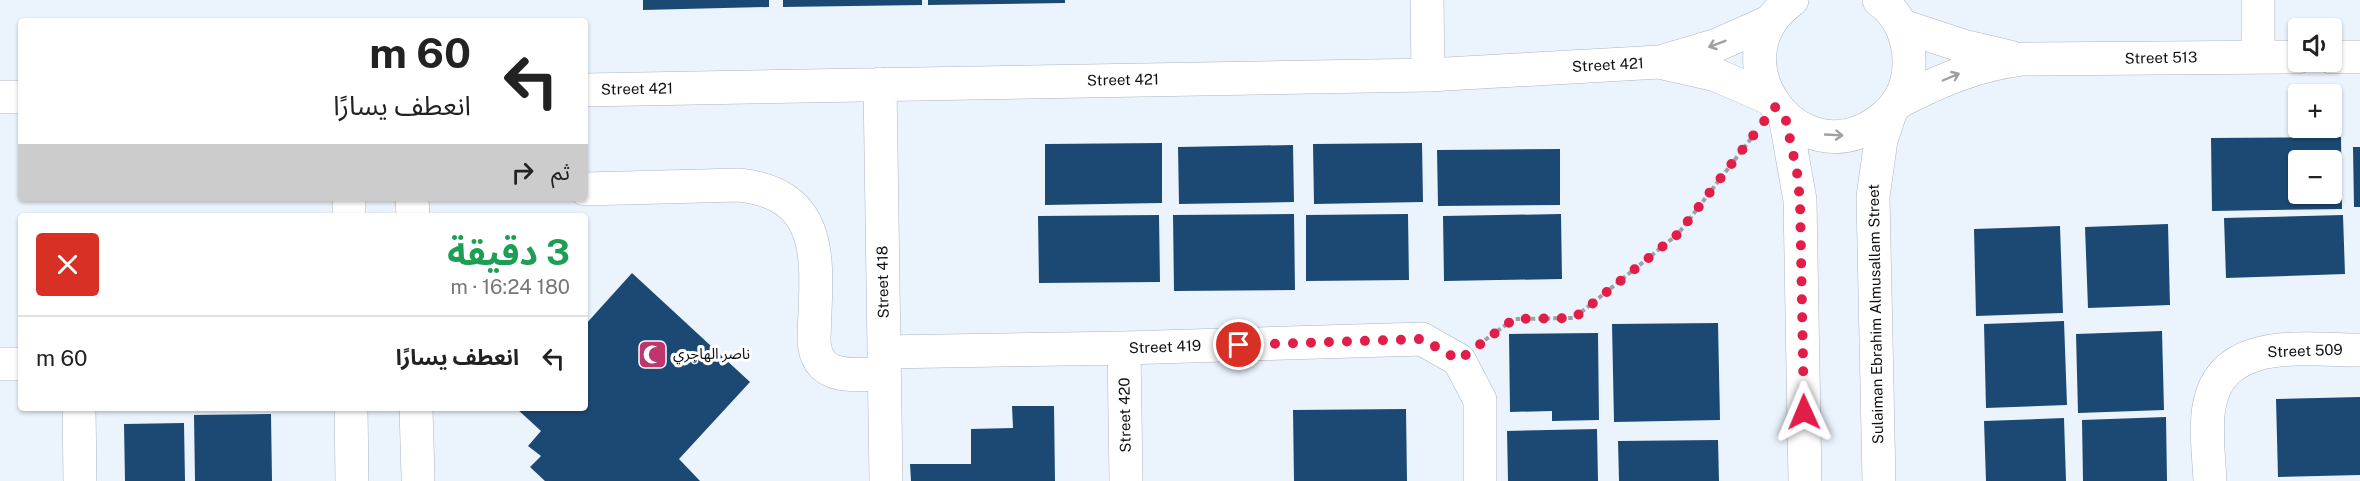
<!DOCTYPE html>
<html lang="ar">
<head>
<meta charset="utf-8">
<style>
	:root { --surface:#fff; --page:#f2f2f2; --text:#222; --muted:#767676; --line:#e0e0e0 }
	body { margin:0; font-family:"Public Sans","Noto Sans Arabic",sans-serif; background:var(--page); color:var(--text); direction:rtl; height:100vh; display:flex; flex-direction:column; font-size:22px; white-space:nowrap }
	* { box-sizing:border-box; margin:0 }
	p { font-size:20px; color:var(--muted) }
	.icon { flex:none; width:33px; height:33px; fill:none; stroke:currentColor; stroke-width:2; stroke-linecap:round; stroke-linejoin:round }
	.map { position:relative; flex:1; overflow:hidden; direction:ltr }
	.side { position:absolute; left:18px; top:213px; width:570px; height:198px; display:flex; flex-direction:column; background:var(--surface); border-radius:6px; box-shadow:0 2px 4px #0004; direction:rtl }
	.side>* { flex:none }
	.hud { position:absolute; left:18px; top:18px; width:570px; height:183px; border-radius:6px; box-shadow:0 2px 4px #0004; direction:rtl; background:#fff; color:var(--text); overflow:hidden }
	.buttons { position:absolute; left:2288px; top:18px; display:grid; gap:12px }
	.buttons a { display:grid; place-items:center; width:54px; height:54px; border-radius:6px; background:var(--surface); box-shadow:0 2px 4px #0004; font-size:30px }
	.pin { position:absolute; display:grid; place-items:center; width:51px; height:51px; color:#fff; margin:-26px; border:3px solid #fff; border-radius:50%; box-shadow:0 2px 6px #0007 }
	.me { position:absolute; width:66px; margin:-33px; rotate:359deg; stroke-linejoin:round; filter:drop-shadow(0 0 4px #0008) }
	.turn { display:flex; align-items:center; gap:21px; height:126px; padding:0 18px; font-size:27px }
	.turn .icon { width:78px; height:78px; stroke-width:2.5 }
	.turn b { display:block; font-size:42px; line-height:51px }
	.then { display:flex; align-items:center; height:57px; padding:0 18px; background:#0003; gap:12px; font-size:22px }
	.round { display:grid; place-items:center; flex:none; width:63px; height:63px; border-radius:6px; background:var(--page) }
	.summary { display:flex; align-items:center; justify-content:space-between; height:102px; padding:0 18px }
	h1 { font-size:36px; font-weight:700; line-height:45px; color:#1e9e55 }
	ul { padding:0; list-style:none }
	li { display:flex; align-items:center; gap:18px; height:84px; padding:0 18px; border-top:2px solid var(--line) }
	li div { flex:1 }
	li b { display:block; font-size:22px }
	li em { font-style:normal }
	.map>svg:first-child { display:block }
	.building { fill:#1c4973; fill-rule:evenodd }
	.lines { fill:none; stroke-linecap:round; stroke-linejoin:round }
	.minor-casing { stroke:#adb5be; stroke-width:34 }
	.path { stroke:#9ba2a8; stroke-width:4; stroke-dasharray:4.5 3; stroke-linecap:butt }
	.minor { stroke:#fff; stroke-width:33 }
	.oneway { stroke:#9fa0a1 }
	.route { stroke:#e11d48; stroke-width:10; stroke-dasharray:0 18 }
	.labels { text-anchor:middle; stroke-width:6; stroke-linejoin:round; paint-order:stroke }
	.street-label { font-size:15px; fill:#0e1114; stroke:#fff }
	.poi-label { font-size:15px; fill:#0e1114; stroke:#fff; text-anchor:start }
</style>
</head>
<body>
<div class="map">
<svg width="2360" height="481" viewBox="0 0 2360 481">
	<rect width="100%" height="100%" fill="#ebf4fd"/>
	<path class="building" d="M643,0H769V7L643,10Z
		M783,0H922V5L783,7Z
		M928,0H1065V3L928,5Z
		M2341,137L2342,209L2212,211L2211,138ZM2298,160H2331V194H2298Z
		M1162,143V203L1045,205V144Z
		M1422,143L1423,202L1314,204L1313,144Z
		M1293,145L1294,202L1179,204L1178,147Z
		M2353,147H2360V207H2354Z
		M1560,149V205L1438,206L1437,150Z
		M1294,214L1295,290L1174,291L1173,215Z
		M1408,214L1409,280L1306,281V215Z
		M1561,214L1562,279L1444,281L1443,216Z
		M1159,215L1160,282L1039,283L1038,216Z
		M2343,215L2345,274L2226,278L2224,218Z
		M2168,224L2170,305L2088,308L2085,227Z
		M2060,226L2063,313L1976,316L1974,229Z
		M632,273L750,382L679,459L700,481H545L530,467L541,456L528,446L541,431L516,408H585V325Z
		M2064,321L2067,405L1986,408L1984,324Z
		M1718,323L1720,420L1614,422L1612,324Z
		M2162,331L2164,410L2078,413L2076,334Z
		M1598,333L1599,420L1552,421V411L1510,412L1509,334Z
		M2360,397V475L2278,477L2276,399Z
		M1012,406H1054L1055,481H911L910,464H971V429L1013,428Z
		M1406,409L1407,481H1294L1293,410Z
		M271,414L272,481H195L194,415Z
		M2166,417L2167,481H2083L2082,420Z
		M2064,418L2066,481H1986L1984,421Z
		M184,423L185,481H125L124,424Z
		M1597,429L1598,481H1508L1507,431Z
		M1718,440L1719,481H1619L1618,441Z"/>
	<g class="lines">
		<defs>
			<path id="minor" d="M1427,0L1428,75
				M1792,0C1711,57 1798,180 1879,121C1897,108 1908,89 1909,67C1910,41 1901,15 1879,0
				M1902,26L1963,46L2010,57
				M2258,57V0
				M2331,57H2360
				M1663,63L1716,75L1769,98
				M880,84L886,481
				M585,90L1428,75L1660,62L1717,45L1771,21
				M0,97H21
				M1898,102C1941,80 1976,65 2023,59L2298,57
				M1785,116L1800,200L1805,481
				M585,189L739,185C832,195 815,272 814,341C817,382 854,374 884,374
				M349,198V216
				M412,198L413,216
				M1124,348L1126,481
				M884,352L1124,348L1422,339L1459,360L1480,400V481
				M0,364H21
				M79,408L80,481
				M351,408L352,481
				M416,408L418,477
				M1879,481L1873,197L1881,140L1890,113
				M2210,481C2209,457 2205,431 2209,407C2221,335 2306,350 2360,350"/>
		</defs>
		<use href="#minor" class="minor-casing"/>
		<path class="path" d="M1485,340L1514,319L1574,318L1678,234L1753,136"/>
		<use href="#minor" class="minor"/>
	</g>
	<defs><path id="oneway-shaft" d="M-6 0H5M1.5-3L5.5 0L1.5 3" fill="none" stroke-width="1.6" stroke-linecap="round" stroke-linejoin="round" transform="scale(1.5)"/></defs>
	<g class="oneway">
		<use href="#oneway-shaft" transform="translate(1717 44) rotate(159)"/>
		<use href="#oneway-shaft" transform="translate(1951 77) rotate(-23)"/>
		<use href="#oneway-shaft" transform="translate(1834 135) rotate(3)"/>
	</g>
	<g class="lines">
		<path class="route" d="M1239,345L1422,339L1459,360L1514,319L1574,318L1592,304L1678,234L1775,107L1785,116L1797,172L1800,200L1804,412"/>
	</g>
	<defs>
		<symbol id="mosque-square" viewBox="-11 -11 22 22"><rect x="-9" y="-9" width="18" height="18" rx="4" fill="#bf356e" stroke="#fff"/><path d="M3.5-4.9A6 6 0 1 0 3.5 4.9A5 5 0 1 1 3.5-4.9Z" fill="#fff"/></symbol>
	</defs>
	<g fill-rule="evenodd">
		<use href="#mosque-square" x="636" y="338" width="33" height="33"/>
	</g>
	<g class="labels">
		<g class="street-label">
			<text transform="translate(2161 58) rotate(-1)" y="5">Street 513</text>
			<text transform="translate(1608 65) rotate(-3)" y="5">Street 421</text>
			<text transform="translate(1123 80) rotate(-1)" y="5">Street 421</text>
			<text transform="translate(637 89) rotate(-1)" y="5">Street 421</text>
			<text transform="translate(883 282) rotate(-91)" y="5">Street 418</text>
			<text transform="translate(1876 314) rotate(-91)" y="5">Sulaiman Ebrahim Almusallam Street</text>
			<text transform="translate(1165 347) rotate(-2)" y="5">Street 419</text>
			<text transform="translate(2305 351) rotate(-2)" y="5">Street 509</text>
			<text transform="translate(1125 415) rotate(-91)" y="5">Street 420</text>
		</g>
		<g class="poi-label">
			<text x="673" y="359">ناصر الهاجري</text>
		</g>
	</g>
</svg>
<div class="buttons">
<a><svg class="icon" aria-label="sound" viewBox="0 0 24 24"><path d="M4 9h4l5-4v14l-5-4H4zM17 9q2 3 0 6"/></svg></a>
<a>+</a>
<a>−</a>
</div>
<div class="pin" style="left:1239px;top:345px;background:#d93025"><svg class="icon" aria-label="arrive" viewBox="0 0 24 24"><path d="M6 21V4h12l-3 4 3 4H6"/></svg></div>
<svg class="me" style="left:1804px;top:412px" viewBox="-20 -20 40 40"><path d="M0-17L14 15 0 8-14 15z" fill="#e11d48" stroke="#fff" stroke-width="4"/></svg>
<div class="hud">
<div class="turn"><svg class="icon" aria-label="left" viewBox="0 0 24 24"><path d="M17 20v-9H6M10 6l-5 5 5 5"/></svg><div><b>60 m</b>انعطف يسارًا</div></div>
<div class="then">ثم<svg class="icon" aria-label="right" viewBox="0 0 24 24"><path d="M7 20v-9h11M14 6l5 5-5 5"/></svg></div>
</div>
<section class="side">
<div class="summary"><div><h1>3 دقيقة</h1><p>180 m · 16:24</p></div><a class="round" style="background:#d93025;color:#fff"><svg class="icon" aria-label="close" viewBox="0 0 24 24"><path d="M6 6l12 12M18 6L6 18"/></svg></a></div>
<ul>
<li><svg class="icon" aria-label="left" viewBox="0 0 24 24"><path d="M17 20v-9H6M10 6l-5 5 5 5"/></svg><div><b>انعطف يسارًا</b></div><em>60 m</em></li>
</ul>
</section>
</div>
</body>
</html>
